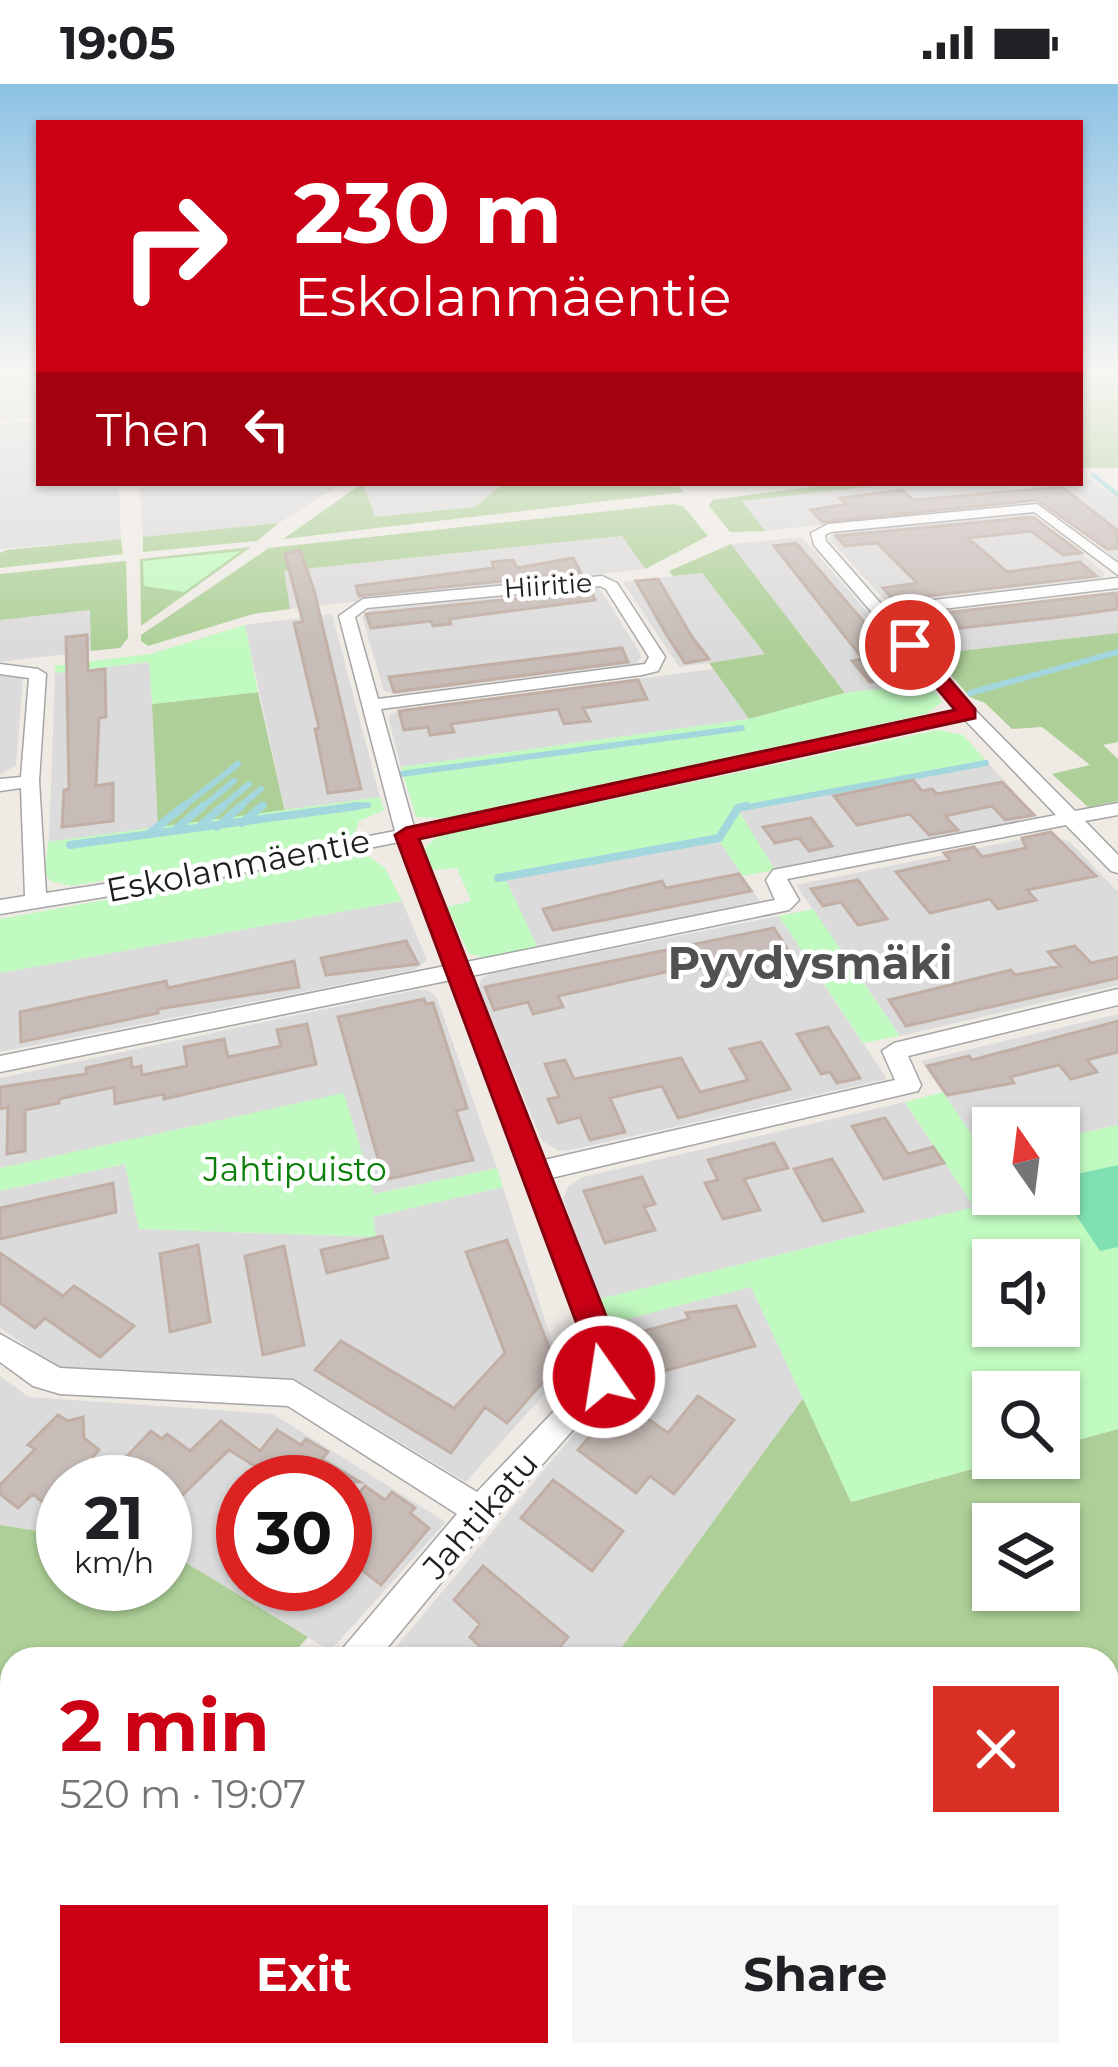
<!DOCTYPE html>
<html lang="en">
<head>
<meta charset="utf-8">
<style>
	:root { --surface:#fff; --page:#f6f6f6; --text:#202124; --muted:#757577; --accent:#cc0015 }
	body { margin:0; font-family:Montserrat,sans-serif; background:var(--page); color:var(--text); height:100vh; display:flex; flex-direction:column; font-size:45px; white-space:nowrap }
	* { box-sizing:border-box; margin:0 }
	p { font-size:39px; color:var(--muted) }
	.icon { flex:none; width:66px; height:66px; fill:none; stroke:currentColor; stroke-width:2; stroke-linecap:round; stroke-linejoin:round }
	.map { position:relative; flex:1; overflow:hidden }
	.details { position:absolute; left:0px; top:1563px; width:1119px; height:420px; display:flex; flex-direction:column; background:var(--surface); border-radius:36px 36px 0 0; box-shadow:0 3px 9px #0004 }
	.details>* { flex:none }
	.hud { position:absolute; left:36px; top:36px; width:1047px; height:366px; border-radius:0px; box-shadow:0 3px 9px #0004; background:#cc0015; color:#fff; overflow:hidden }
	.needle { width:78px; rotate:346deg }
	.buttons { position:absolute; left:972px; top:1023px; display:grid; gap:24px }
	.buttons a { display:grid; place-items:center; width:108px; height:108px; border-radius:0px; background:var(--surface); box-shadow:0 3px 9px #0004; font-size:60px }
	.speed { position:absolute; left:36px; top:1371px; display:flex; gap:24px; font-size:60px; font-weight:700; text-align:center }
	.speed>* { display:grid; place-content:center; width:156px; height:156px; border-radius:50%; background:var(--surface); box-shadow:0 3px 9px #0004; line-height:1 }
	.speed small { font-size:30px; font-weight:400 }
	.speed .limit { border:18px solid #d22; background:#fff; color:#111 }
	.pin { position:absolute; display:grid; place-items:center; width:102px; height:102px; color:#fff; margin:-51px; border:6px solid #fff; border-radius:50%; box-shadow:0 3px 12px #0007 }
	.me { position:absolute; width:132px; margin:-66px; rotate:347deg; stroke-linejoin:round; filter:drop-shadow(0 0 9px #0008) }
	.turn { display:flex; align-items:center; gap:42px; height:252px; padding:0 60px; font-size:54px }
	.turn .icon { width:156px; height:156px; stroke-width:2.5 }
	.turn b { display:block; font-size:84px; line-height:102px }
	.then { display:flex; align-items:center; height:114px; padding:0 60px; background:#0003; gap:24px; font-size:45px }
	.round { display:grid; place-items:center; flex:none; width:126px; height:126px; border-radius:0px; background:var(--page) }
	.summary { display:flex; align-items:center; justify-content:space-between; height:204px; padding:0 60px }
	h1 { font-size:72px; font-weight:700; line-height:90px; color:var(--accent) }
	.button { display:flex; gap:24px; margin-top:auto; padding:24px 60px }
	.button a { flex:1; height:138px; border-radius:0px; background:var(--accent); color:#fff; font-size:48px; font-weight:700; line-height:138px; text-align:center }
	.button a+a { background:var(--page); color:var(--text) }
	.status { display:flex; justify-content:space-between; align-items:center; height:84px; padding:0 60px; background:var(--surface); direction:ltr }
	.status svg { height:33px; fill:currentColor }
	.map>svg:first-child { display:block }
	.residential { fill:#dcdbdb; fill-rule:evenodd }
	.forest { fill:#aed098; fill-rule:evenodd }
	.park { fill:#c1fac0; fill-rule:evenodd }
	.pitch { fill:#80e0b1 }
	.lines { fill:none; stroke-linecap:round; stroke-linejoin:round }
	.stream-far2 { stroke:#a3d7de; stroke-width:4.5 }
	.stream-far1 { stroke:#a3d7de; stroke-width:6 }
	.stream { stroke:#a3d7de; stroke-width:8 }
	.building { fill:#c7bcb7; stroke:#c1afa6; stroke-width:3 }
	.minor-casing { stroke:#a5a5a5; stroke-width:3 }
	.minor { fill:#fff; fill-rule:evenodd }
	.route { fill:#cc0015; stroke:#85000e; stroke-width:3 }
	.labels { text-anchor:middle; stroke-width:9; stroke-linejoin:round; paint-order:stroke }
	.far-street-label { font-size:27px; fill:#1e1e1e; stroke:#fff }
	.street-label { font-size:33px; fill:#1e1e1e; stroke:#fff }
	.park-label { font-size:33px; fill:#0b7f09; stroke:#fff }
	.district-label { font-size:45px; font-weight:bold; fill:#515151; stroke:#fff }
</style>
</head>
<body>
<div class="status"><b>19:05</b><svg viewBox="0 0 49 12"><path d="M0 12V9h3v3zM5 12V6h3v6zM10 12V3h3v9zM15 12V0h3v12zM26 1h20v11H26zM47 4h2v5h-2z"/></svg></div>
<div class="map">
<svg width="1118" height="1983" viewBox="0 0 1118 1983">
	<rect width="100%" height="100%" fill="#efeae4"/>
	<path class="residential" d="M0,286H39V333L0,336Z
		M39,337V399H119L121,455L0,465V340Z
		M1090,395L1118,415V477L1026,401Z
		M139,399H339L340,401L279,439L143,453Z
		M363,399H505L474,423L375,433Z
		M900,399H1007L1032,418L765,447L741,417Z
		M1028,428L1105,489L1102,494L896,518L883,514L829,455L834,449Z
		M623,452L645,485L290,525L283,487Z
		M802,453L929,599L845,609L731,460Z
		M702,489L766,571L679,583L623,498Z
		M589,502L600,505L642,573L635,580L397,610L384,607L362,533L370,526Z
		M1118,508V549L933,570L903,536L907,531Z
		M91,526V567L0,578V536Z
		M332,530L380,713L285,728L245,541Z
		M150,578L158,744L49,758L55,589Z
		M713,585L749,635L401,683L389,637L390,630L404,626Z
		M12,590L23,593L16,681L0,691V591Z
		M989,680L1037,733L775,786L738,727Z
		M1047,750L1070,758L1118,808V901L900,952L796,801Z
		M718,755L762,820L538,864L504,795Z
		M402,817L427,876L414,886L0,968V889Z
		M779,832L887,995L571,1066L559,1067L542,1057L479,905L481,896L490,889Z
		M416,906L429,907L437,914L497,1084L373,1110L343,1010L0,1084V994Z
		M1118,930V1041L1059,1054V1044H993V1068L985,1070L921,977Z
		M905,1018L975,1123L599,1215L563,1114L568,1103L583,1093Z
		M126,1080L140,1145L375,1153L372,1133L503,1103L562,1290L466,1398L296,1296L58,1284L0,1244V1107Z
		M751,1203L804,1313L613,1575H386L625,1289L608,1240Z
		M0,1292L29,1313L273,1330L446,1438L330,1567L165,1466V1398H63V1451L0,1441ZM243,1398H345V1500H243Z"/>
	<path class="forest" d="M1080,286H1118V384H1080Z
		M363,399L375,433L474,423L505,399H675L684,408L283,455Z
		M838,399H900L742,417L765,447L730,448L709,422L712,416Z
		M673,420L683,422L708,452L645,485L622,452L284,487L290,525L253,530L148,562L141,557V551L269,464Z
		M279,439L257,457L143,468V453Z
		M121,455L123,470L0,484V469L6,466Z
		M731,460L845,609L749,635L709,579L765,570L702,489L673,492L669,487Z
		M251,463L141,542L140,475Z
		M126,477L128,554L120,564L91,567L90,526L0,536V490Z
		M1118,549V658L1103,661L1118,675V717L1088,723L1052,690L1090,681L1042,643L1012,645L985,619L970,613L933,570Z
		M258,608L285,728L158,744L152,620Z
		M804,1313L851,1418L1013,1374H1059V1361L1118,1345V1983H0V1441L63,1451V1500H165V1466L308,1553L288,1575H12V1971H1107V1575H613ZM993,1440H1059V1506H993Z"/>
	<path class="park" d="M241,467L184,508L144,502L143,477Z
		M245,541L258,608L152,620L149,578L55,589V582L150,570Z
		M929,599L942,618L926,630L457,735L416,733L401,683L749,635L845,609Z
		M938,646L963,651L989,680L739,727L775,786L743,792L718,755L505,794L538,864L487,874L469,870L447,823L471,817L457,784L432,786L424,765L438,752Z
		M380,713L384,726L359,737L354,753L72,802L50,797L45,787L48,758Z
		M364,769L385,784L402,817L0,889V835Z
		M813,825L900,952L863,959L779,832Z
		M943,1008L985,1070L993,1068V1110H1059V1054L1118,1041V1345L1059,1361V1308H993V1374H1012L851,1418L751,1203L608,1240L599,1215L974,1123L905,1018ZM993,1176H1059V1242H993Z
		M344,1009L374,1110L497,1084L503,1103L373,1133L376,1153L139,1145L125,1080L0,1107V1084Z"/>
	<path class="pitch" d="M1118,1081V1163L1100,1167L1059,1106V1094Z"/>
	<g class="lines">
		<path class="stream-far2" d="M1093,391L1118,411"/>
		<path class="stream-far1" d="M970,609L1118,568
			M401,690L742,644
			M180,725L238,680
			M200,725L234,697
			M219,725L249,700
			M237,725L261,705
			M259,725L264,721
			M335,725L368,721
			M737,725L986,679"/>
		<path class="stream" d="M242,739L262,722
			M200,742L223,722
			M217,743L241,722
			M175,746L203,722
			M150,749L184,722
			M70,761L358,722
			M498,794L719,754L738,724L747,722"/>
	</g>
	<path class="building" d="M1062,403L1118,447V464L1107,465L1037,416L822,438L811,426L846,420L840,414L902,406L914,416Z
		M1033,433L1081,469L1063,471L1031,447L968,454L1007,488L1080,478L1096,492L894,516L883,504L917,499L877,459L845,462L836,452Z
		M796,459L901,581L885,583L894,594L870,598L852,577L863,575L774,462Z
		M300,466L314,506L361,705L328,709L315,645L319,644L294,539L303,538L285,470Z
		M573,474L581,489L359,512L356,502L494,484L492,478L513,476L517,484Z
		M658,495L692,553L709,575L685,579L666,550L636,497Z
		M591,507L595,516L449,535L451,540L433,542L431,537L371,544L366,530Z
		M1116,509L1118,525L1051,534L924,548L910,533Z
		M87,551L88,587L105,585L106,633L99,634L96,702L113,699V737L62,743L64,706L69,705L66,553Z
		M622,564L628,578L394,608L389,593Z
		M638,596L647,615L583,624L590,637L564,640L558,625L451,640L454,648L430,651L428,643L404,646L399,627Z
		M913,696L922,707L932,705L937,710L1002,698L1034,731L1005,736L992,722L945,732L958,746L929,751L910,730L857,741L834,712Z
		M811,734L832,762L809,767L799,754L775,759L763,743Z
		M1051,748L1096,792L1027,806L1036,816L998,825L990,815L930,829L896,788L950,776L944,769L974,763L982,773L1026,764L1022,754Z
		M739,790L751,807L553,846L543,825L662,797L666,804Z
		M858,796L887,835L858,841L841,818L823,822L811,805Z
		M774,844L788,866L753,873L759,882L735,887L729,878L694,886L692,882L558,912L563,923L533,930L528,918L494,926L485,903Z
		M406,857L418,880L326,891L321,874Z
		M1075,862L1091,879L1118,873V894L906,942L889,916L1011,886L1015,891L1060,882L1048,868Z
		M294,877L299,903L158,925V929L21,958L20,928L166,897L168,904Z
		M424,915L426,920L433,919L467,1024L456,1027L473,1076L384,1096L338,933Z
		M1118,937V968L1087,976L1097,988L1071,995L1059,981L1010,993L1014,999L947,1011L927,982L969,972L972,976Z
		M307,940L316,980L164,1015V1010L115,1020L114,1003L59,1015V1019L25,1026V1067L7,1070L8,1023L0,1025V1003L86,990V984L131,974L132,984L141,982L142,991L187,982L184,963L224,955L228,973L281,962L277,946Z
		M828,943L860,994L837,999L830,988L821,990L797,950Z
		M761,958L790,1005L678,1034L662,1002L610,1014L625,1048L590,1056L580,1033L558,1039L548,1015L559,1013L545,980L565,976L574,995L681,974L700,1008L748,996L730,965Z
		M885,1034L908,1070L933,1063L944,1079L884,1095L852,1042Z
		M774,1059L788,1084L744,1095L760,1126L723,1135L705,1099L718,1096L708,1076Z
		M832,1075L863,1127L823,1137L794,1085Z
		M642,1093L655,1120L644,1123L655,1146L605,1159L584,1107Z
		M113,1099L116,1128L0,1155V1124Z
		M382,1152L388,1174L327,1189L321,1166Z
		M507,1156L551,1269L548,1292L507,1339L485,1323L451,1369L315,1286L341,1257L454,1324L505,1269L466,1168Z
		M198,1161L210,1238L170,1248L160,1170Z
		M284,1162L304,1261L263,1271L245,1172Z
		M0,1169L63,1212L74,1202L134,1242L100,1273L45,1234L35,1244L0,1219Z
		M736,1222L755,1262L646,1292L629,1251L689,1235L686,1229Z
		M698,1312L734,1336L674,1410L650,1392L636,1409L578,1366L604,1336L617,1345L634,1325L668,1349Z
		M58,1331L68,1337L83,1333L84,1354L99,1366L71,1398H63V1406L48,1423L33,1410L18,1424L0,1410V1401L35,1365L28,1361Z
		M221,1337L260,1367L277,1346L301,1361L306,1355L328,1368L322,1375L360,1398H281L229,1366L165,1428V1398H123L111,1389L151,1347L162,1355L167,1350L190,1367Z
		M553,1396L623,1447L592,1487L521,1434Z
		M365,1402L385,1416L392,1408L415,1424L410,1429L429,1444L381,1501L353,1479L369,1460L345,1441V1424Z
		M483,1482L568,1553L550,1575H493L470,1553L480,1540L454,1516Z"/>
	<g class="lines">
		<defs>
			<path id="minor" d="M1037,420L1118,479V491L1034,428L831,448L825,451L826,457L883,522L1118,494V504L891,531L974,625L1075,727L1118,719V731L1085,737L1118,771V789L1111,787L1066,741L787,795L799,816L789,826L471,892L544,1076L895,996L882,967L894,959L1118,905V921L908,972L921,1001L918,1007L551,1094L623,1278L620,1293L491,1438L378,1575H339L344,1563L457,1430L288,1322L60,1310L33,1302L0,1278V1250L60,1284L293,1296L477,1408L592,1287L593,1278L451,896L0,988V972L445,882L399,758L207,796L0,830V816L25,812L21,704L0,707V695L21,693L29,594L0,590V580L38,585L46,590L39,697L46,809L207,784L395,747L339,532L363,515L602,492L617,499L665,573L658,587L642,591L381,625L414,743L956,626L814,461L811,449L828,440ZM600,502L606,505L649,573L645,580L378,615L355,533L367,524ZM964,635L1056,731L773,786L766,796L775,816L466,878L418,754Z"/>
		</defs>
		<use href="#minor" class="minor-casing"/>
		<use href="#minor" class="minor"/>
	</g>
	<linearGradient id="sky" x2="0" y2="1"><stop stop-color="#8cc2e4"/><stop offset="0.51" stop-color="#f8f6f3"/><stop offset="1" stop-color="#f8f6f3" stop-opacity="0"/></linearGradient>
	<rect width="1118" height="563" fill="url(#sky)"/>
	<path class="route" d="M910,555L917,557L975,625V634L419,755L624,1278L616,1303L604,1307L593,1303L588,1293L591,1278L395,751L406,744L955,626L901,561Z"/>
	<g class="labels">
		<g class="far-street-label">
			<text transform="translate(548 502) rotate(-4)" y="9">Hiiritie</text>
		</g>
		<g class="street-label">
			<text transform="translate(238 781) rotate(-11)" y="12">Eskolanmäentie</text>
			<text transform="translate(480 1431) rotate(-49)" y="12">Jahtikatu</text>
		</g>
		<g class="park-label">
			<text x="295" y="1097">Jahtipuisto</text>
		</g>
		<g class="district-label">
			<text x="810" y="895">Pyydysmäki</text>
		</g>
	</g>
</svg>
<div class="buttons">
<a><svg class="needle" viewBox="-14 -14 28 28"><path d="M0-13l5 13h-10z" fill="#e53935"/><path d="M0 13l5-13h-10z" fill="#757577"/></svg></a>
<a><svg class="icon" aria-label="sound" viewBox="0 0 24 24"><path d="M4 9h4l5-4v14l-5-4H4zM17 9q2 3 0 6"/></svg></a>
<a><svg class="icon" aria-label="search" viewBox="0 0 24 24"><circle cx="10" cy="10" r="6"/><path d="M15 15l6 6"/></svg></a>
<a><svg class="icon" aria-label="layers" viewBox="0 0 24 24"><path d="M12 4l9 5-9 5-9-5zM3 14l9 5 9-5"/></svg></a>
</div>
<div class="speed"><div>21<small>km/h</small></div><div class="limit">30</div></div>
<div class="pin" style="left:910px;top:561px;background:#d93025"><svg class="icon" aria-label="arrive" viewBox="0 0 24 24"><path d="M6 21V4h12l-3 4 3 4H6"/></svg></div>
<svg class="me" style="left:604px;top:1293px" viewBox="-20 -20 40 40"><circle r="17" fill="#cc0015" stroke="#fff" stroke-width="3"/><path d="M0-11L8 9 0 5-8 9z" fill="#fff"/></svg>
<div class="hud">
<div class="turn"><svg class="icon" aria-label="right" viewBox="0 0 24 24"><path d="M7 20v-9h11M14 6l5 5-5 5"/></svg><div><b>230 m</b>Eskolanmäentie</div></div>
<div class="then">Then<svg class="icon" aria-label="left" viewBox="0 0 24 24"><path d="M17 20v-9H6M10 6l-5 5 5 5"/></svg></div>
</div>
<section class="details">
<div class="summary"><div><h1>2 min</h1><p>520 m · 19:07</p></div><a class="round" style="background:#d93025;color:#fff"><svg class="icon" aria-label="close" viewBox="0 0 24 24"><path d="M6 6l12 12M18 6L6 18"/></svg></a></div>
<div class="button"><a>Exit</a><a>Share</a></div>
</section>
</div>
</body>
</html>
